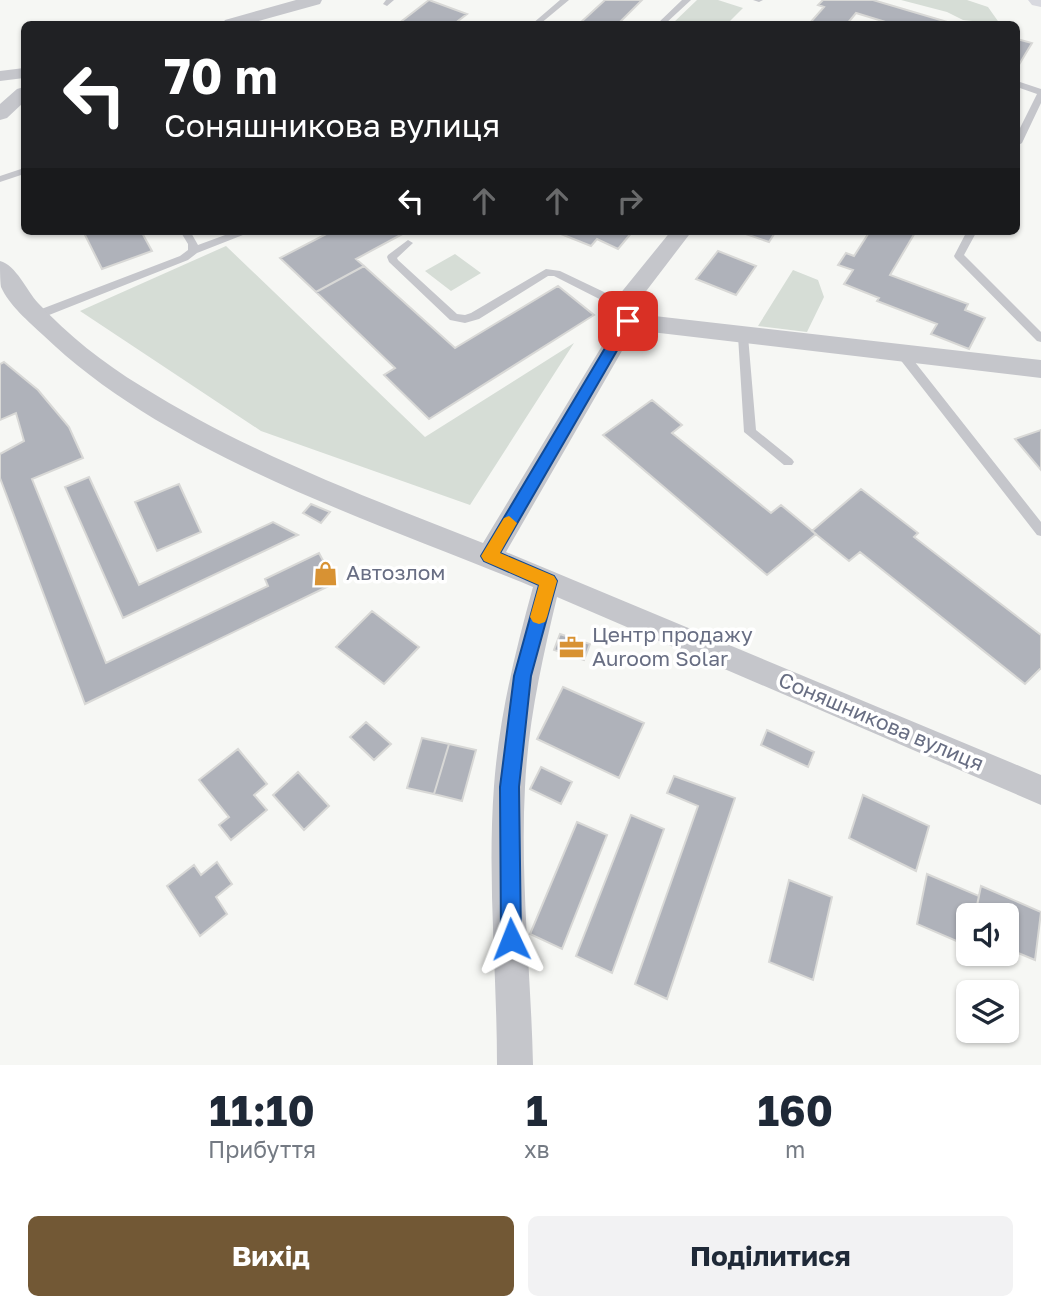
<!DOCTYPE html>
<html lang="uk">
<head>
<meta charset="utf-8">
<style>
	:root { --surface:#fff; --page:#f2f2f3; --text:#1f2937; --muted:#747a83; --accent:#725835 }
	body { margin:0; font-family:"Golos Text",sans-serif; background:var(--page); color:var(--text); height:100vh; display:flex; flex-direction:column; font-size:26px; white-space:nowrap }
	* { box-sizing:border-box; margin:0 }
	p { font-size:23px; color:var(--muted) }
	.icon { flex:none; width:38px; height:38px; fill:none; stroke:currentColor; stroke-width:2; stroke-linecap:round; stroke-linejoin:round }
	.map { position:relative; height:1065px; overflow:hidden }
	.panel { display:flex; flex-direction:column; background:var(--surface); flex:1 }
	.panel>* { flex:none }
	.hud { position:absolute; left:21px; top:21px; width:999px; height:214px; border-radius:10px; box-shadow:0 2px 5px #0004; background:#202124; color:#fff; overflow:hidden }
	.buttons { position:absolute; left:956px; top:903px; display:grid; gap:14px }
	.buttons a { display:grid; place-items:center; width:63px; height:63px; border-radius:10px; background:var(--surface); box-shadow:0 2px 5px #0004; font-size:35px }
	.pin { position:absolute; display:grid; place-items:center; width:60px; height:60px; color:#fff; margin:-30px; border-radius:14px; box-shadow:0 4px 10px #0006 }
	.me { position:absolute; width:77px; margin:-38px; rotate:358deg; stroke-linejoin:round; filter:drop-shadow(0 0 5px #0008) }
	.turn { display:flex; align-items:center; gap:24px; height:147px; padding:0 28px; font-size:32px }
	.turn .icon { width:91px; height:91px; stroke-width:2.5 }
	.turn b { display:block; font-size:49px; line-height:60px }
	.lanes { display:flex; align-items:center; height:66px; padding:0 28px; background:#0003; justify-content:center; gap:35px; direction:ltr }
	.lanes .off { opacity:.35 }
	.eta { display:flex; justify-content:space-evenly; align-items:center; height:119px; text-align:center }
	.eta b { font-size:42px; font-weight:700; line-height:49px }
	.action { display:flex; gap:14px; margin-top:auto; padding:14px 28px }
	.action a { flex:1; height:80px; border-radius:10px; background:var(--accent); color:#fff; font-size:28px; font-weight:700; line-height:80px; text-align:center }
	.action a+a { background:var(--page); color:var(--text) }
	.map>svg:first-child { display:block }
	.green { fill:#d6ddd6 }
	.building { fill:#afb2ba; stroke:#d8d8d6; stroke-width:2 }
	.lines { fill:none; stroke-linecap:round; stroke-linejoin:round }
	.lane { fill:#c5c6cb; fill-rule:evenodd }
	.street { fill:#c5c6cb; fill-rule:evenodd }
	.secondary { fill:#d8d9df; fill-rule:evenodd }
	.route { fill:#1a73e8; stroke:#114b97; stroke-width:2 }
	.slow { fill:#f59e0b }
	.labels { text-anchor:middle; stroke-width:7; stroke-linejoin:round; paint-order:stroke }
	.poi-label { font-size:21px; fill:#686e83; stroke:#fff; text-anchor:start }
	.street-label { font-size:21px; fill:#686e83; stroke:#fff }
</style>
</head>
<body>
<div class="map">
<svg width="1041" height="1065" viewBox="0 0 1041 1065">
	<rect width="100%" height="100%" fill="#f6f7f4"/>
	<path class="green" d="M697,0H718L743,8L727,24H672Z
		M901,0H967L988,7L1000,24L963,20L947,12Z
		M226,246L425,437L574,343L470,505L261,431L80,311Z
		M455,254L481,273L451,291L425,271Z
		M793,270L818,280L824,297L807,332L758,326Z"/>
	<path class="building" d="M429,0L467,14L454,24H398Z
		M605,0H642L618,24H579Z
		M823,0H873L954,24H892L856,13L847,24H809L824,7L818,5Z
		M1017,39L1032,43L1017,68Z
		M83,231H141L152,251L102,269Z
		M332,231H408L356,259L364,266L316,292L280,258Z
		M633,231L618,249L597,239L591,246L556,232Z
		M737,231H776L769,242Z
		M870,231H916L890,275L968,304L965,310L985,318L969,349L931,334L937,324L877,301L879,298L844,284L853,270L838,265L846,253L854,256Z
		M718,251L756,266L736,295L696,279Z
		M364,266L455,348L558,286L594,315L429,419L384,375L395,368L316,292Z
		M4,362L38,390L69,427L83,458L32,479L106,663L268,586L265,579L319,553L335,583L85,704L0,478V454L24,441L16,413L0,420V364Z
		M652,400L682,425L672,433L771,513L781,505L816,534L767,575L603,435Z
		M1041,430V470L1015,439Z
		M89,477L139,585L273,522L298,535L123,618L65,487Z
		M179,484L201,532L157,551L135,502Z
		M861,489L918,533L914,537L1041,635V668L1025,684L860,552L849,561L812,531Z
		M311,504L330,512L321,523L303,513Z
		M372,611L419,647L384,684L336,647Z
		M560,634L590,644L584,660L554,650Z
		M563,687L644,723L619,778L537,739Z
		M366,722L391,744L374,760L350,737Z
		M767,730L814,752L808,767L761,745Z
		M422,738L449,744L434,794L407,788Z
		M449,744L476,750L462,801L434,794Z
		M238,749L267,784L254,795L267,810L231,840L219,825L229,817L199,780Z
		M541,767L572,782L561,804L530,789Z
		M298,772L329,806L304,830L273,795Z
		M674,776L735,798L667,999L635,984L698,806L667,793Z
		M863,795L929,826L916,871L849,838Z
		M631,815L664,829L612,973L576,956Z
		M577,822L607,835L562,949L530,934Z
		M217,862L232,884L216,897L227,914L200,936L167,886L194,865L201,875Z
		M927,874L979,896L975,915H968V946L917,924Z
		M789,880L832,897L813,980L769,962Z
		M981,886L1041,912L1035,960L1006,948V915H975Z"/>
	<g class="lines">
		<path class="lane" d="M386,0H394L387,6L383,4Z
			M560,0H569L540,24H532Z
			M682,0H691L665,24H657Z
			M753,0H763L759,2Z
			M1017,81L1041,89V103L1022,143L1017,146V134L1037,94L1017,87Z
			M24,168V174L0,182V176Z
			M180,231H190L198,245L236,231H250L248,233L197,253L188,260L39,319L35,320L30,316L31,313L180,256L188,250V244Z
			M967,231H977L964,255L1041,332V342L1037,341L955,258L954,256Z
			M408,240L413,243L397,258L398,260L457,314L465,315L471,313L546,269L560,271L627,303L628,306L627,309H619L554,276H548L479,319L465,323L450,320L389,262L387,257L388,255Z
			M743,332L748,336L756,430L792,459L794,462L792,465H784L744,432L738,336Z
			M903,351L907,352L1041,522V536L1037,535L899,358L898,355Z"/>
		<path class="street" d="M296,0H322L320,4L248,24H222L225,20Z
			M24,68V78L0,81V71Z
			M24,87V102L7,118L0,120V104L17,89Z
			M671,231H692L634,307L637,314L1041,360V378L634,330L506,552L1041,775V805L557,597C542,660 528,723 525,787C520,879 531,973 533,1065H497C497,972 487,879 494,786C499,718 515,652 533,587C374,521 168,456 43,335C29,322 9,305 1,287C0,280 0,268 0,261C16,265 27,291 38,303C68,335 103,363 141,386C248,453 366,497 483,543L617,321L612,306L615,300Z"/>
		<path class="secondary" d="M1028,0H1041V7L1032,5Z"/>
	</g>
	<path class="route" d="M628,317L634,321L500,553L554,576L557,581L531,676L519,787L521,939L518,946L511,949L504,946L501,939L500,787L514,676L539,585L484,561L481,556L623,318Z"/>
	<path class="slow" d="M509,516L517,523L500,553L554,576L557,581L547,617L545,622L539,624L533,622L530,617L539,585L484,561L481,556L504,518Z"/>
	<defs>
		<symbol id="shop-bare" viewBox="-9 -9 18 18"><path d="M-5-2.5h2.3a2.7 3.5 0 0 1 5.4 0H5L5.5 6h-11ZM-1.5-2.5h3a1.5 2.3 0 0 0-3 0Z" fill="#d89233" stroke="#fff" stroke-width="2.5" paint-order="stroke"/></symbol>
		<symbol id="office-bare" viewBox="-9 -9 18 18"><path d="M-6-3h4V-5.5h4V-3h4V5H-6ZM-1-4.5V-3h2v-1.5ZM-6 0V1H6V0Z" fill="#d89233" stroke="#fff" stroke-width="2.5" paint-order="stroke"/></symbol>
	</defs>
	<g fill-rule="evenodd">
		<use href="#shop-bare" x="308" y="556" width="35" height="35"/>
		<use href="#office-bare" x="554" y="630" width="35" height="35"/>
	</g>
	<g class="labels">
		<g class="poi-label">
			<text x="346" y="580">Автозлом</text>
			<text x="592" y="642">Центр продажу<tspan x="592" dy="24">Auroom Solar</tspan></text>
		</g>
		<g class="street-label">
			<text transform="translate(881 722) rotate(23)" y="7">Соняшникова вулиця</text>
		</g>
	</g>
</svg>
<div class="buttons">
<a><svg class="icon" aria-label="sound" viewBox="0 0 24 24"><path d="M4 9h4l5-4v14l-5-4H4zM17 9q2 3 0 6"/></svg></a>
<a><svg class="icon" aria-label="layers" viewBox="0 0 24 24"><path d="M12 4l9 5-9 5-9-5zM3 14l9 5 9-5"/></svg></a>
</div>
<div class="pin" style="left:628px;top:321px;background:#d93025"><svg class="icon" aria-label="arrive" viewBox="0 0 24 24"><path d="M6 21V4h12l-3 4 3 4H6"/></svg></div>
<svg class="me" style="left:511px;top:939px" viewBox="-20 -20 40 40"><path d="M0-17L14 15 0 8-14 15z" fill="#1a73e8" stroke="#fff" stroke-width="4"/></svg>
<div class="hud">
<div class="turn"><svg class="icon" aria-label="left" viewBox="0 0 24 24"><path d="M17 20v-9H6M10 6l-5 5 5 5"/></svg><div><b>70 m</b>Соняшникова вулиця</div></div>
<div class="lanes"><svg class="icon" aria-label="left" viewBox="0 0 24 24"><path d="M17 20v-9H6M10 6l-5 5 5 5"/></svg><svg class="icon off" aria-label="ahead" viewBox="0 0 24 24"><path d="M12 20V5M6 11l6-6 6 6"/></svg><svg class="icon off" aria-label="ahead" viewBox="0 0 24 24"><path d="M12 20V5M6 11l6-6 6 6"/></svg><svg class="icon off" aria-label="right" viewBox="0 0 24 24"><path d="M7 20v-9h11M14 6l5 5-5 5"/></svg></div>
</div>
</div>
<section class="panel">
<div class="eta">
<div><b>11:10</b><p>Прибуття</p></div>
<div><b>1</b><p>хв</p></div>
<div><b>160</b><p>m</p></div>
</div>
<div class="action"><a>Вихід</a><a>Поділитися</a></div>
</section>
</body>
</html>
